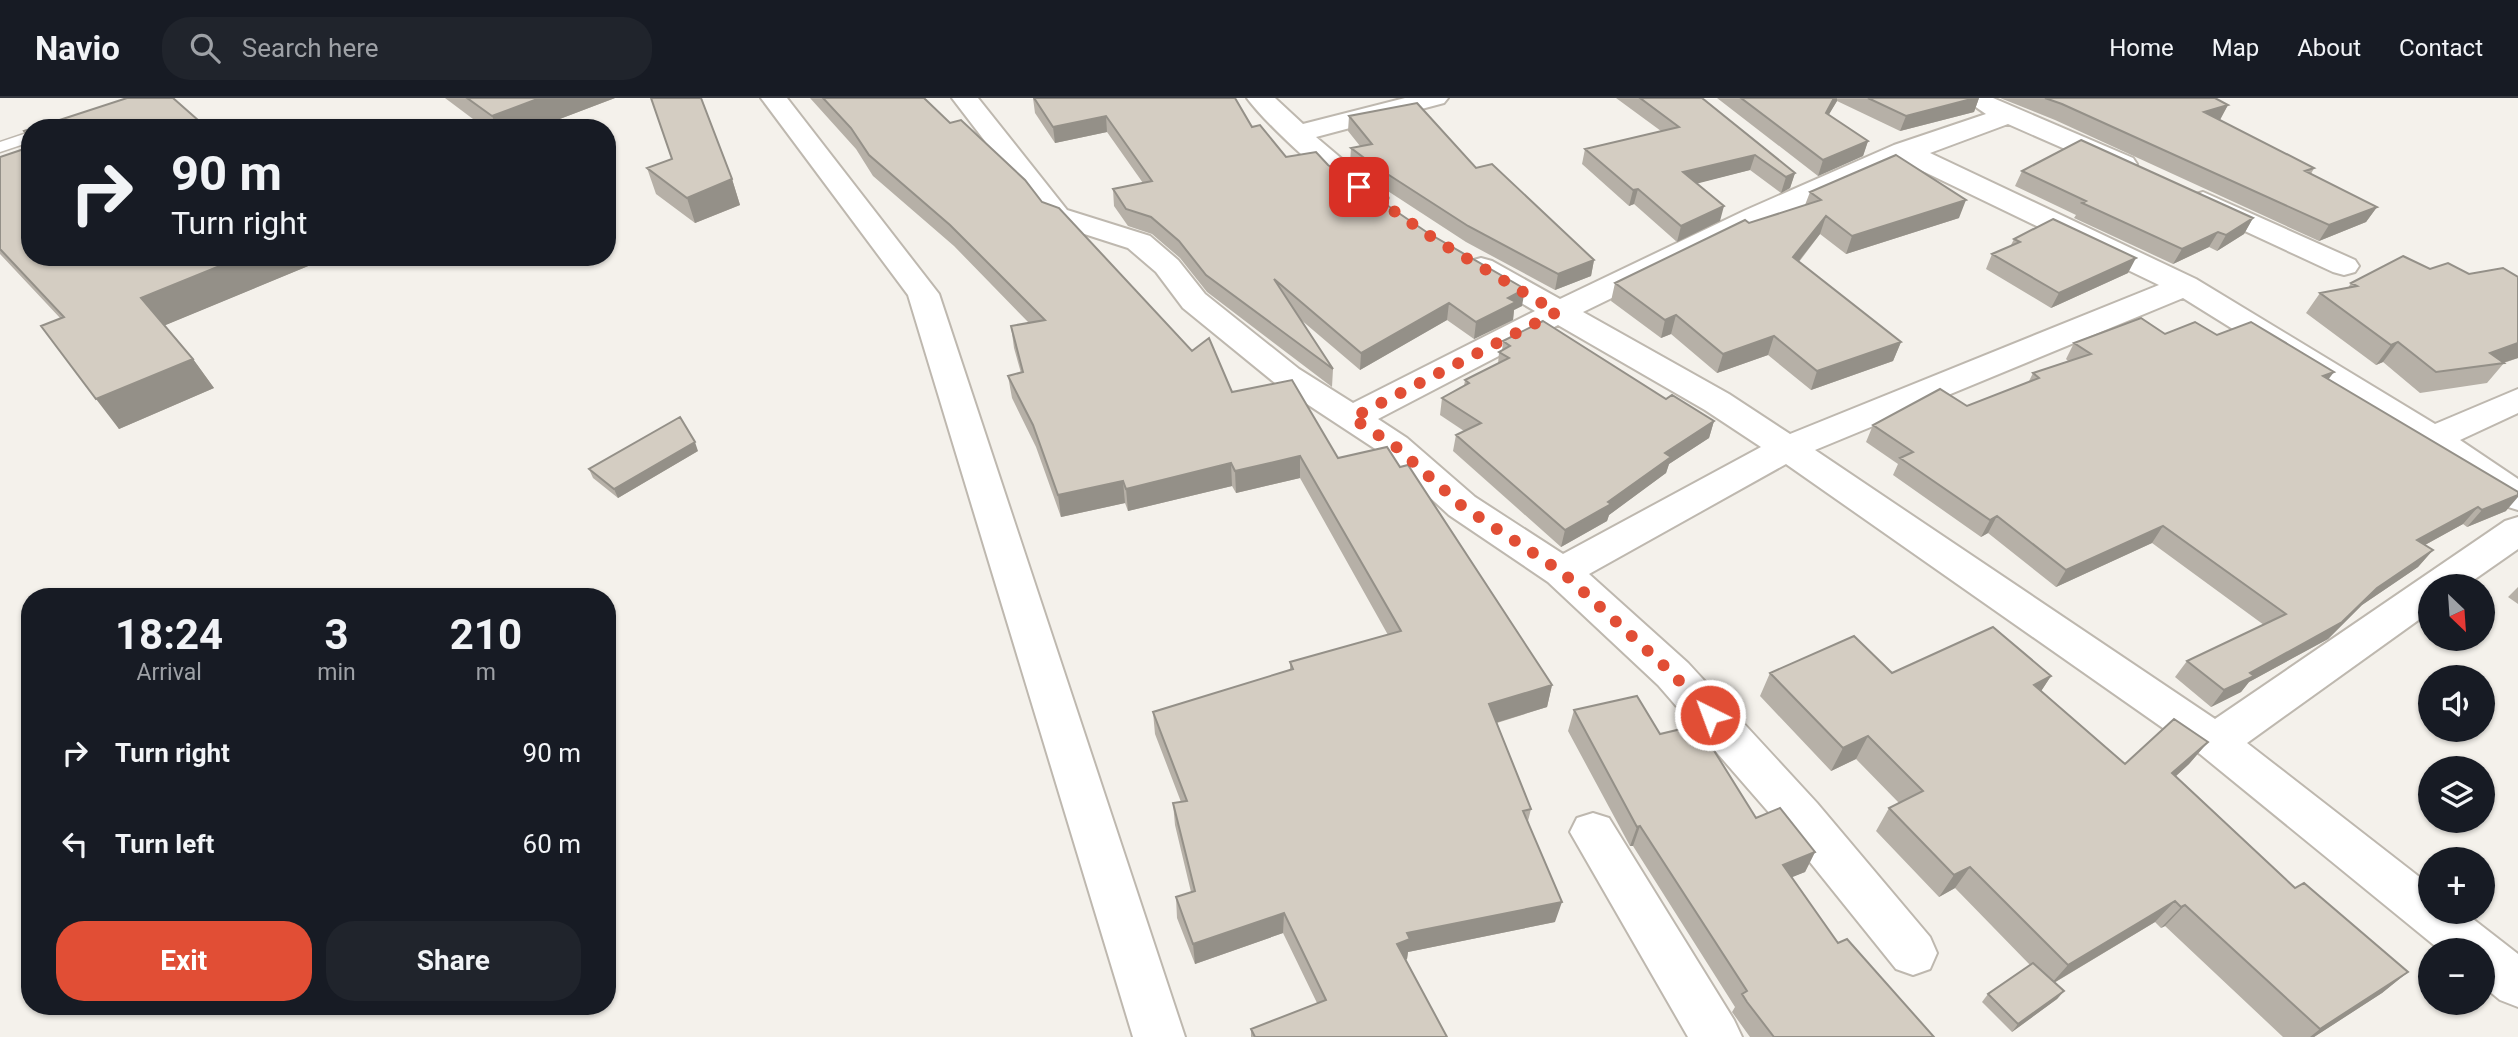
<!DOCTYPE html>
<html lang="en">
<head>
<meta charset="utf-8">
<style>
	:root { --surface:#171b24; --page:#20242c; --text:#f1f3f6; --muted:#9ea1a6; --line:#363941; --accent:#e14e35 }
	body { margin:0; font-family:Roboto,sans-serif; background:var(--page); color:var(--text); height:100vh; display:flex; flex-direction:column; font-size:26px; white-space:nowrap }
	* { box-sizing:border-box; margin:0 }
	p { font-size:23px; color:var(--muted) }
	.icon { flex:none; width:38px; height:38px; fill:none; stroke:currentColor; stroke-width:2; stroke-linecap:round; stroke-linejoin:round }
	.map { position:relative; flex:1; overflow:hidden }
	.side { position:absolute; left:21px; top:490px; width:595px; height:427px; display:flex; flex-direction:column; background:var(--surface); border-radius:28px; box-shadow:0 2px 5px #0004 }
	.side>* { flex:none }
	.hud { position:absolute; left:21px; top:21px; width:595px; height:147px; border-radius:28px; box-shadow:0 2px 5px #0004; background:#171b24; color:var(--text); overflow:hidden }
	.needle { width:46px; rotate:155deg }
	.controls { position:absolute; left:2418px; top:476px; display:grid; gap:14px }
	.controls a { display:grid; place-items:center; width:77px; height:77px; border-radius:50%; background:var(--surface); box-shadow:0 2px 5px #0004; font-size:35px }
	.pin { position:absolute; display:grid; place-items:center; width:60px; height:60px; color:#fff; margin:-30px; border-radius:14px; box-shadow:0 4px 10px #0006 }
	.me { position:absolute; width:77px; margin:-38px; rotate:318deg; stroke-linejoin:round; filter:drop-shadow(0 0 5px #0008) }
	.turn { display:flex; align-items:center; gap:24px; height:147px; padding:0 35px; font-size:32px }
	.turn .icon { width:91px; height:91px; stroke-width:2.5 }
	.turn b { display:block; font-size:49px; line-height:60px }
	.eta { display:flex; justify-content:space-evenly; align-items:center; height:119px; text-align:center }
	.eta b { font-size:42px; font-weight:700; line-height:49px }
	.button { display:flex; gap:14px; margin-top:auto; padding:14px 35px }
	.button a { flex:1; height:80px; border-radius:28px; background:var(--accent); color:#fff; font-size:28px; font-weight:700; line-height:80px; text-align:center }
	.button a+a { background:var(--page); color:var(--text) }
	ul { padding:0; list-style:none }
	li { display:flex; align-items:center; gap:21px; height:91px; padding:0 35px }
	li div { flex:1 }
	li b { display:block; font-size:26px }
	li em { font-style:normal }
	header { display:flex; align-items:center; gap:42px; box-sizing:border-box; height:98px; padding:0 35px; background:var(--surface); border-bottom:2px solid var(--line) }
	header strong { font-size:33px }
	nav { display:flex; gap:38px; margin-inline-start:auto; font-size:24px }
	.search { width:490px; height:63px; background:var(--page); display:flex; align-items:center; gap:18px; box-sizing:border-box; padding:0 24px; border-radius:28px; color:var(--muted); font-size:26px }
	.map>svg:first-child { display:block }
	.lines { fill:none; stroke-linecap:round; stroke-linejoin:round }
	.lane-casing { stroke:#beb8af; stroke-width:3 }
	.street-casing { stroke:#beb8af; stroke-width:4 }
	.lane { fill:#fff; fill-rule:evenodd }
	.street { fill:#fff; fill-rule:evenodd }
	.wall { fill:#b6b0a7 }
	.shaded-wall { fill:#949088 }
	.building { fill:#d4cdc2; stroke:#949088; stroke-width:2 }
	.route { stroke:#e14e35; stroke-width:12; stroke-dasharray:0 21.6 }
</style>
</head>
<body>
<header>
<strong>Navio</strong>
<div class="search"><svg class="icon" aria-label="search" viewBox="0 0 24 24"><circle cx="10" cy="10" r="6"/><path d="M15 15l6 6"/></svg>Search here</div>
<nav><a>Home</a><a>Map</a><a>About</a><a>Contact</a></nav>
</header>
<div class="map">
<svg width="2518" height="939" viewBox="0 0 2518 939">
	<rect width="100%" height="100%" fill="#f4f1eb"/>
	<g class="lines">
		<defs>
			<path id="lane" d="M30,34V44L0,54V44Z"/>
			<path id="street" d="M761,0H787L939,196L1185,939H1133L908,197Z
				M952,0H978L1067,112L1150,138L1178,162L1205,196L1299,271L1353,305L1535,213L1470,175L1466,169L1470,163L1481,160L1492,163L1560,201L1746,112L1894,47L1986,16L1970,5L1973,0H1993L2133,60L2137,66L2133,72H2113L2008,26L1930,55L2196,181L2435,326L2518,291V315L2460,342L2518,381V412L2505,408L2421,348L2183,200L1815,352L2215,621L2505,423L2518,419V451L2465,488H2431V513L2247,645L2431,788V814H2464L2518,856V909L2500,902L2483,888V852H2440L2200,656L1786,366L1589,476L1688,565L1817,705L1930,839L1937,855L1930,871L1913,877L1896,871L1785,733L1658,587L1548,484L1449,417L1383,356L1275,285L1183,210L1156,174L1128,150L1047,124ZM1906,65L2159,187L1790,336L1729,296L1583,214L1766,125ZM1558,227L1705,312L1761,349L1563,456L1475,399L1407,340L1378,321Z
				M1247,0H1275L1303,26L1405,0H1448L1444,5L1316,39L1388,100L1384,106C1376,108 1370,109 1363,105C1337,92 1264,24 1247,0Z
				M2203,94L2355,162L2359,168L2355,174L2344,177L2333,174L2193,109L2189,103L2193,97Z
				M1593,715L1609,720L1734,922L1742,939H1688L1570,734L1577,720Z"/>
		</defs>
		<use href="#lane" class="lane-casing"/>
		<use href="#street" class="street-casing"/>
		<use href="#lane" class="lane"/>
		<use href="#street" class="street"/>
	</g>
	<path class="wall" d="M445,0H615L536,30H485Z
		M810,0H924L950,25L1042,104L1192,253L1232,294L1338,360L1400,369L1552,587L1547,609L1497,625L1531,711L1528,723L1555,824L1408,854L1407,861L1406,862L1447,939H1251V931L1317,905L1283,835L1195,866L1177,820L1176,799L1191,794L1175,727L1173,705L1181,704L1155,636L1153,614L1290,572V564L1388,537L1300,380L1236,395L1232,388L1128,413L1125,405L1061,419L1036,349L1012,300L1008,278L1021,275L1014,250L1011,228L1029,225L954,148L873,78L856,51Z
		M1033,0L1252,29L1286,59L1328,67L1522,208L1514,212L1513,222L1474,241L1447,222L1360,272L1300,221L1333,271L1332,289L1207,194L1180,160L1152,136L1128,128L1114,108L1113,91L1143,85L1107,34L1055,45L1035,15Z
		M1616,0H1702L1795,75L1790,90L1781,95L1750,72L1697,85L1720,123L1677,144L1634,106L1629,108L1582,66L1585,51L1661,33Z
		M1717,0H1979L1974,14L1900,33L1837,3L1828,17L1868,43L1863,58L1818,78Z
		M2000,0H2215L2228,7L2219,22L2314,70L2311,76L2377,109L2366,124L2319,143L2055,22Z
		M1349,18L1476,70L1594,162L1591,178L1555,192L1466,144L1374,84L1350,65L1351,50L1360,48L1348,33Z
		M0,59L30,159H330L165,227L193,261L214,290L119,331L61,221L0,156Z
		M672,61L732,81L740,107L695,125L656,96L647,70Z
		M2022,73L2253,120L2244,136L2217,153L2209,149L2173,166L2074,120L2076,117L2015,88Z
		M1810,94L1959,120L1846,156L1820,136L1799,164L1901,244L1893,263L1811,292L1768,257L1717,275L1671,236L1661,240L1611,203L1615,185L1749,125L1805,107Z
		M2014,141L2128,175L2051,210L1986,171L1992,156L2010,149Z
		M456,159H480L466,166Z
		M2430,171L2469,176L2518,179V260L2504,265L2487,285L2420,295L2383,264L2376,267L2306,215L2320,195L2348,190L2351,185Z
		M2165,236L2217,237L2329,281L2506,413L2467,429L2463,426L2425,447L2433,452L2418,469L2362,507L2328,541L2249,584L2241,594L2211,609L2175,579L2187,563L2264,527L2152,445L2056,489L1988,435L1981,439L1893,377L1898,366L1866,344L1873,327L1967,308L2028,285L2033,275L2068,263L2066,261L2074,245Z
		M1503,243L1666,301L1714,323L1709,340L1669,366L1666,375L1609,417L1607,423L1561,449L1453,353L1456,337L1464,333L1440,317L1442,300L1464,288L1465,282L1498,266L1499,254L1502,253Z
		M698,353L618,400L593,380L589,371Z
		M2518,489V506L2508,499Z
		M1770,575H1892L2051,578L2041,593L2125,666L2208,644L2189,666L2175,679L2295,790L2408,874L2382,895L2314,939H2283L2165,828L2161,830L2155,824L2054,885L2064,893L2057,901L2012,934L1982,904L1988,896L2030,867L1955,790L1939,799L1876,733L1889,710L1899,705L1856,661L1831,673L1760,598Z
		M1574,612L1660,636L1756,720L1815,754L1805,774L1791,779L1838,845L1934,939H1750L1732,914L1735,909L1633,748H1630L1568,633Z"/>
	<path class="shaded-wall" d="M540,0H615L536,30H497L492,18Z
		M1834,0H1837V3L1821,30L1826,15Z
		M1975,0H1979L1974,14L1900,33L1906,18Z
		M2228,7L2220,22L2196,30L2204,14Z
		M1106,18L1107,34L1055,45L1053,29Z
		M1868,43L1863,58L1818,78L1823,62Z
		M1755,57L1750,72L1680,90L1683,74Z
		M1795,75L1790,90L1781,95L1786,79Z
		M732,81L740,107L695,125L687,100Z
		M1638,91L1634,106L1629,108L1633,92Z
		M1966,102L1959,120L1846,156L1852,138Z
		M1724,108L1720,123L1677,144L1681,128Z
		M2377,109L2366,124L2319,143L2329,127Z
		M1826,118L1820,136L1787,178L1793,159Z
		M2253,120L2244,136L2217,153L2226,137Z
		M2218,134L2209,149L2173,166L2182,151Z
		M242,159H330L161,229L141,200Z
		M462,159H480L466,166Z
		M2136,160L2128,175L2051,210L2059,195Z
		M1594,162L1591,178L1555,192L1558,176Z
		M1525,191L1522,208L1514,212L1513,222L1474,241L1476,224L1508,200Z
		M1449,205L1447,222L1360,272L1361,255Z
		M1676,217L1671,236L1661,240L1665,222Z
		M1774,238L1768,257L1717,275L1723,256Z
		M1901,244L1893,263L1811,292L1817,273Z
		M2398,244L2383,264L2376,267L2391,247Z
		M2518,245V260L2502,265L2490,255Z
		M193,261L214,290L119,331L96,301Z
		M2334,274L2322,290L2323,278Z
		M1714,323L1709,340L1669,366L1666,375L1609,417L1607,423L1561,449L1565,432L1608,404L1665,355Z
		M695,344L698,353L618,400L614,391Z
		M1300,358V380L1236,395L1235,373Z
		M1231,365L1232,388L1128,413L1126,391Z
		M1123,383L1125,405L1061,419L1058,397Z
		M2518,397V399L2506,413L2467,429L2482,412Z
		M2478,409L2463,426L2403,459L2417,442Z
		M1997,418L1988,435L1981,439L1990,422Z
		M2163,428L2152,445L2056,489L2066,472Z
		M2433,452L2418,469L2362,507L2328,541L2249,584L2241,594L2211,609L2224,592Z
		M2051,578L2036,601L2034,587Z
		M1552,587L1547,609L1485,628L1489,606Z
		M1868,638L1856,661L1831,673L1843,650Z
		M2208,644L2189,666L2154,698L2172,675Z
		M1640,728L1633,748H1630L1637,729Z
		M1815,754L1805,774L1773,787L1783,767Z
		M1970,769L1955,790L1939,799L1954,777Z
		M2175,803L2155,824L2050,887L2068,867Z
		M1562,804L1555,824L1408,854L1407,861L1394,866L1397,846L1407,835Z
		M2185,807L2165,828L2161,830L2181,809Z
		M1284,815L1283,835L1195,866L1193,846Z
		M2408,874L2382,895L2314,939H2310L2320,931Z
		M2064,893L2057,901L2012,934L2018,926Z"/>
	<path class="building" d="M127,0H173L207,30H35Z
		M467,0H540L492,18Z
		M651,0H701L732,81L687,100L647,70L672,61Z
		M823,0H924L950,25L961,22L1025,82L1042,104L1059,110L1192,253L1209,240L1232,294L1292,282L1338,360L1387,349L1400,369L1408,367L1552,587L1489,606L1531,711L1523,713L1562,804L1407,835L1410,841L1397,846L1447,939H1255L1251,931L1326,902L1284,815L1193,846L1176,799L1195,793L1173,705L1187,703L1153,614L1293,571L1290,564L1401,533L1300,358L1235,373L1231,365L1126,391L1123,383L1058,397L1033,327L1008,278L1023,274L1011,228L1045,222L950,127L869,57L851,30Z
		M1034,0H1235L1252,29L1260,27L1286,59L1316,54L1328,67L1428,135L1525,191L1508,200L1516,204L1476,224L1449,205L1361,255L1274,181L1333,271L1206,177L1179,143L1151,119L1126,111L1113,91L1152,83L1106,18L1053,29Z
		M1640,0H1702L1795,75L1786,79L1755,57L1683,74L1724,108L1681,128L1638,91L1633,92L1585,51L1679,29Z
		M1741,0H1834L1826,15L1868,43L1823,62Z
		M1868,0H1975L1906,18Z
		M2045,0H2215L2228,7L2204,14L2314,70L2305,73L2377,109L2329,127L2062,6Z
		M1417,5L1476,70L1492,66L1594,162L1558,176L1468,128L1375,68L1351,50L1372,46L1349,18Z
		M30,31V40L24,33Z
		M2081,42L2253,120L2226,137L2218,134L2182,151L2082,105L2086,103L2022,73Z
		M30,49V159H242L141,200L193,261L96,301L41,228L64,219L0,151V59Z
		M1896,57L1966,102L1852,138L1826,118L1793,159L1901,244L1817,273L1774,238L1723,256L1676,217L1665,222L1615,185L1745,122L1749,125L1821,102L1810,94Z
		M2053,121L2136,160L2059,195L1992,156L2020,144L2014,141Z
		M2403,158L2430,171L2448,165L2469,176L2503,170L2518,179V245L2490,255L2504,265L2436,274L2398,244L2391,247L2320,195L2357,188L2351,185Z
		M2141,220L2165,236L2195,224L2217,237L2251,224L2334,274L2323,278L2518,394V397L2482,412L2478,409L2417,442L2433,452L2377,490L2342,524L2250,575L2254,578L2224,592L2187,563L2286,516L2163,428L2066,472L1997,418L1990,422L1900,360L1913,354L1873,327L1940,291L1967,308L2039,280L2033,275L2091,256L2074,245Z
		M1543,223L1666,301L1672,297L1714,323L1665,355L1671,359L1608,404L1611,406L1565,432L1456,337L1481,325L1442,300L1469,285L1465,282L1509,260L1499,254L1510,248L1503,243Z
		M680,319L695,344L614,391L589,371Z
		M1993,529L2051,578L2034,587L2125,666L2174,621L2208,644L2172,675L2295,790L2304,785L2408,874L2320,931L2185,807L2181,809L2175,803L2068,867L1970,769L1954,777L1889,710L1923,693L1868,638L1843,650L1770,575L1854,538L1892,575Z
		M1637,598L1660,636L1698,627L1756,720L1780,710L1815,754L1783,767L1838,845L1847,841L1934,939H1774L1747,904L1742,896L1747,893L1640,728L1637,729L1574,612Z
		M2033,865L2064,893L2018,926L1988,896Z"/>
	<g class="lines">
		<path class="route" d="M1359,89L1439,144L1557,214L1352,320L1395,348L1462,408L1562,474L1673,576L1710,617"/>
	</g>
</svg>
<div class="controls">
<a><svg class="needle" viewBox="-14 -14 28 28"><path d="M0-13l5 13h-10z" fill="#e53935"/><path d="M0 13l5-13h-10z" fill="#9ea1a6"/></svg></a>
<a><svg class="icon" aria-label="sound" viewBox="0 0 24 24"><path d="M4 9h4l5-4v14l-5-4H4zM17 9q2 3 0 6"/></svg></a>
<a><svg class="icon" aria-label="layers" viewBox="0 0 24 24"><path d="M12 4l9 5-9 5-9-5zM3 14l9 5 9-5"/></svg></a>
<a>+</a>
<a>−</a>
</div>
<div class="pin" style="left:1359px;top:89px;background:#d93025"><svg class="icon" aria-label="arrive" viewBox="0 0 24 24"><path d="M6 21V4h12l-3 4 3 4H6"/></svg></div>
<svg class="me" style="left:1710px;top:617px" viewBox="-20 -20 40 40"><circle r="17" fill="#e14e35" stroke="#fff" stroke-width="3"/><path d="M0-11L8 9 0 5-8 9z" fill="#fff"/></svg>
<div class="hud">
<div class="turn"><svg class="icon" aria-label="right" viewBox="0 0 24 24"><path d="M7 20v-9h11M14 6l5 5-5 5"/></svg><div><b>90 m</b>Turn right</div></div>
</div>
<section class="side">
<div class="eta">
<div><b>18:24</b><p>Arrival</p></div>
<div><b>3</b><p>min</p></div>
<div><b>210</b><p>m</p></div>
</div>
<ul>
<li><svg class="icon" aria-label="right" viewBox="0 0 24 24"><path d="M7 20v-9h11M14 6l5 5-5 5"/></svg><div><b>Turn right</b></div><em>90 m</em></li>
<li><svg class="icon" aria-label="left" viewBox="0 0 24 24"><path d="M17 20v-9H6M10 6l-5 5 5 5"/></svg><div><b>Turn left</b></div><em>60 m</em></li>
</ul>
<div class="button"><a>Exit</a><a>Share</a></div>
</section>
</div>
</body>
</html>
